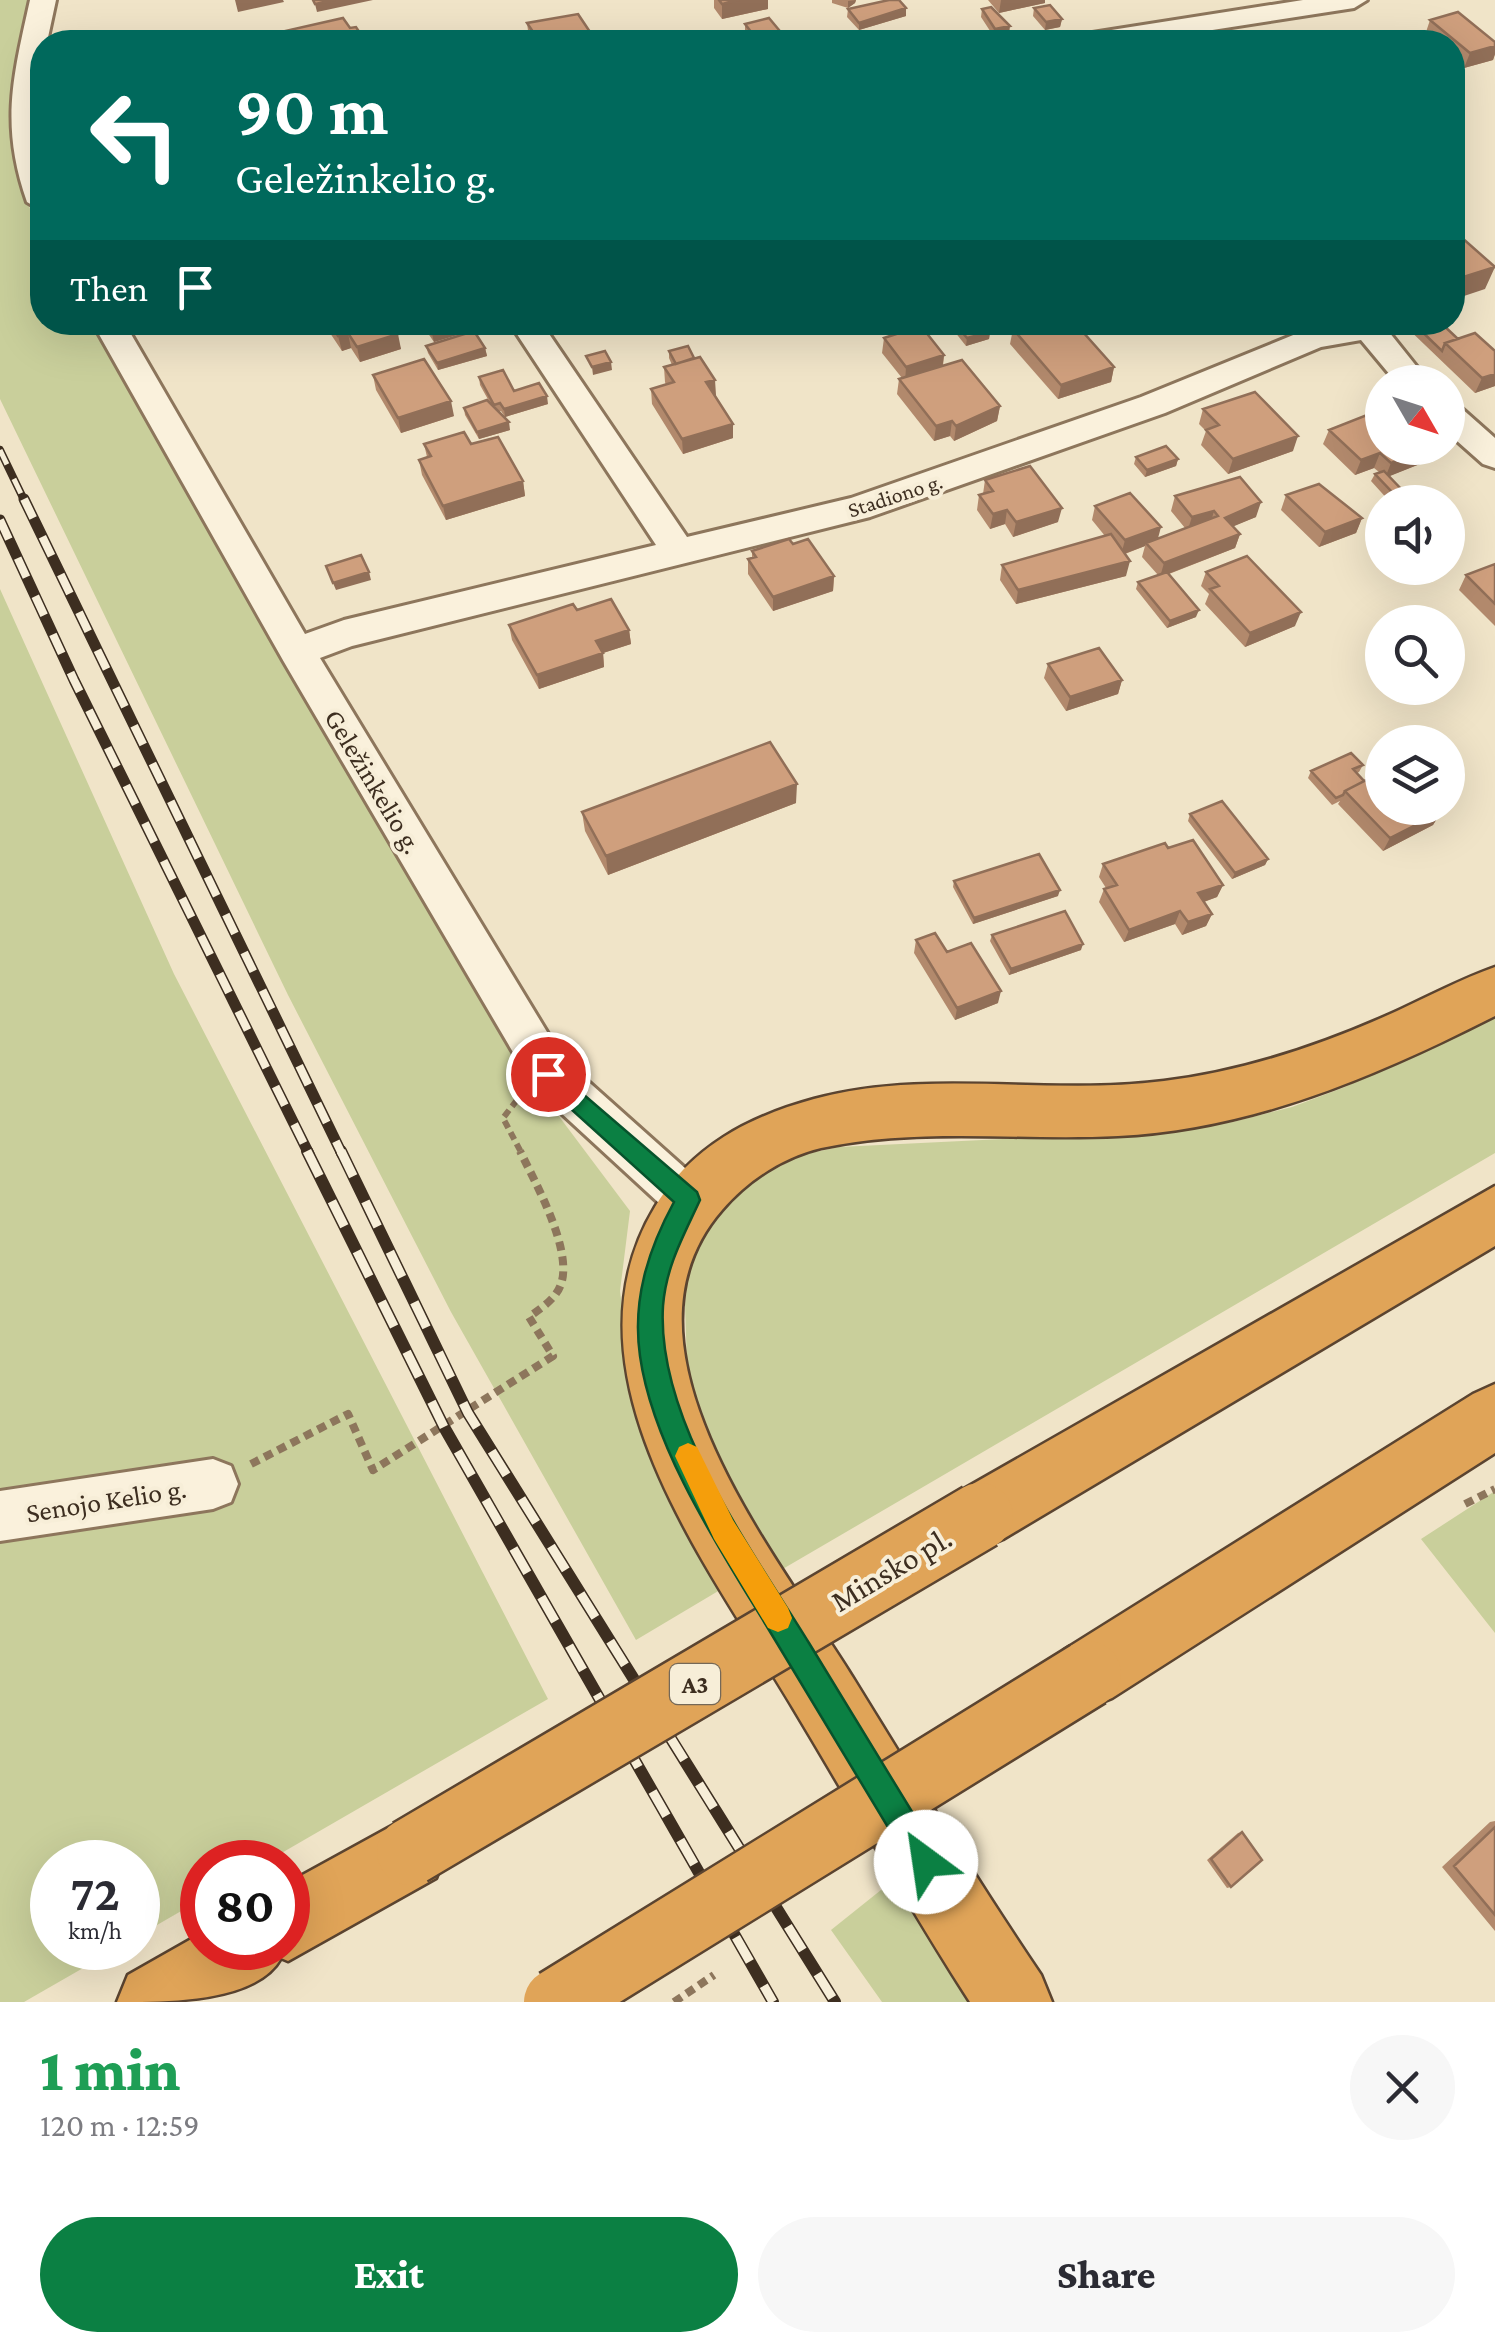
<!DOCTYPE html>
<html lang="en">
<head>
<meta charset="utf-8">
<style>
	:root { --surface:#fff; --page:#f7f7f7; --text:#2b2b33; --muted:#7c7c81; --accent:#0b8043 }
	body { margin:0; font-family:"Crimson Pro",serif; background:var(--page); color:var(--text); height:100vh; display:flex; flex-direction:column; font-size:38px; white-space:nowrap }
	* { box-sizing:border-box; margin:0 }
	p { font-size:32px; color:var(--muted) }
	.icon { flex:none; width:55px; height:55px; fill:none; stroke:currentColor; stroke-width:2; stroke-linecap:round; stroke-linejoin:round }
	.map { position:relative; height:2002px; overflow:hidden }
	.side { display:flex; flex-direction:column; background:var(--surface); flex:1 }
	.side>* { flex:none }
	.top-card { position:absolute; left:30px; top:30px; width:1435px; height:305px; border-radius:40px; box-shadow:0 10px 40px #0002; background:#00695c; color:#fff; overflow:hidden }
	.needle { width:65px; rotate:129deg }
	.controls { position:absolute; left:1365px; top:365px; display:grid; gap:20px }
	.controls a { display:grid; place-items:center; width:100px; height:100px; border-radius:50%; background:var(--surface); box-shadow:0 10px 40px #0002; font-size:50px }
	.speed { position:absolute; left:30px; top:1840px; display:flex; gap:20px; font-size:50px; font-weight:700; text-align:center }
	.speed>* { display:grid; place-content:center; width:130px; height:130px; border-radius:50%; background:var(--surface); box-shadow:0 10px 40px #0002; line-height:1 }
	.speed small { font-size:25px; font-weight:400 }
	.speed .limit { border:15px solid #d22; background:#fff; color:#111 }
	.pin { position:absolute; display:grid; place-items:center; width:85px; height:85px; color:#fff; margin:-42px; border:5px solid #fff; border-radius:50%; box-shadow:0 2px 10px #0007 }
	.me { position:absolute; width:110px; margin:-55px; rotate:329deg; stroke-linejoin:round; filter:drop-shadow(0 0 8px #0008) }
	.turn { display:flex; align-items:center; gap:35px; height:210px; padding:0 40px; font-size:45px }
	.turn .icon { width:130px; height:130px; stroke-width:2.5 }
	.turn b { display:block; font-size:70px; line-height:85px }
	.then { display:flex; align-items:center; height:95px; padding:0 40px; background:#0003; gap:20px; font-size:38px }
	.round { display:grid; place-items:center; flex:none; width:105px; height:105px; border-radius:52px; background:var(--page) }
	.head { display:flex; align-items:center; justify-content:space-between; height:170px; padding:0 40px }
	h1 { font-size:60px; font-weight:800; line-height:75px; color:#1e9e55 }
	.action { display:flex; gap:20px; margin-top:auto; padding:20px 40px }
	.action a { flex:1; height:115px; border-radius:60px; background:var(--accent); color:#fff; font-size:40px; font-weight:800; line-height:115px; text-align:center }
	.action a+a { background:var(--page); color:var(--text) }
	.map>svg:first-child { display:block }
	.green { fill:#c9cf9b }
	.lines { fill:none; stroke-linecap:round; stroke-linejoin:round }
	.street-casing { stroke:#8d765c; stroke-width:6 }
	.highway-casing { stroke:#5b4430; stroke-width:5 }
	.path-far1 { stroke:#8d765c; stroke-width:6; stroke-dasharray:8 5; stroke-linecap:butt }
	.path { stroke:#8d765c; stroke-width:8; stroke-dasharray:9 6; stroke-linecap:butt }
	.street { fill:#faf1dc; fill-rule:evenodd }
	.highway { fill:#e0a458; fill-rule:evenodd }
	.rail-far2-casing { stroke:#3d2e20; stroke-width:8 }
	.rail-far1-casing { stroke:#3d2e20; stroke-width:11 }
	.rail-casing { stroke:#3d2e20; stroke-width:12 }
	.rail-far2 { stroke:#f7eed8; stroke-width:5; stroke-dasharray:16; stroke-linecap:butt }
	.rail-far1 { stroke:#f7eed8; stroke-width:8; stroke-dasharray:21; stroke-linecap:butt }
	.rail { stroke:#f7eed8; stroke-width:9; stroke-dasharray:28; stroke-linecap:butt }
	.highway-bridge-casing { stroke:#5b4430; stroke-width:71; stroke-linecap:butt }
	.path-bridge { stroke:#8d765c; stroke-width:8; stroke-dasharray:9 6; stroke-linecap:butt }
	.highway-bridge { stroke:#e0a458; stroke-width:66 }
	.wall { fill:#b2896c }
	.shaded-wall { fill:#916f58 }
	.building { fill:#cf9f7d; stroke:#916f58; stroke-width:2.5 }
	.route { fill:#0b8043; stroke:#07532c; stroke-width:2.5 }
	.slow { fill:#f59e0b }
	.labels { text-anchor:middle; stroke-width:8; stroke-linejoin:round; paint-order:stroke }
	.far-street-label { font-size:22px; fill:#3d2e20; stroke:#f7eed8 }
	.shield { fill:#f7eed8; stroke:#756857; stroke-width:2.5 }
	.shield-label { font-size:25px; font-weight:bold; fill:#3d2e20 }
	.street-label { font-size:28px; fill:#3d2e20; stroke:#f7eed8 }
	.near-street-label { font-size:32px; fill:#3d2e20; stroke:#f7eed8 }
</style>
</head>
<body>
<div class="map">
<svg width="1495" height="2002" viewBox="0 0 1495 2002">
	<rect width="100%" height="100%" fill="#f0e4c8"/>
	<path class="green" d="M0,0H31L14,130L24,197L42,232V322L92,323L519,1063L630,1211L620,1291L631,1380L725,1587L636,1640L451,1312L288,995L0,399Z
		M0,589L174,974L548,1699L266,1862H202V1899L138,1936V1862H52V1948H118L24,2002H0Z
		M1495,1014V1153L781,1570L707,1435L687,1365L685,1305L690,1253L735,1191L801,1155L839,1147L1167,1131L1233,1122L1292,1107L1345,1087Z
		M1495,1491V1633L1421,1539Z
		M896,1878L975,2002H882L831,1930Z"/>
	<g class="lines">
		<defs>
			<path id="street" d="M30,0H56L47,42H42L37,123L42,211L27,202C0,125 13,77 30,0Z
				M1303,0H1367L1354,8L1135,42H1072L1086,34Z
				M92,322H124L305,634L344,620L656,545L509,322H541L687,537L851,498L1141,397L1303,331L1344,322H1381L1429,382H1396L1361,340L1321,347L1165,413L870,517L352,646L320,658L564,1060L704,1185L711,1200L704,1215L688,1221L672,1215L534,1088L284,662Z
				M1448,404L1460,407L1495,438V468L1483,464L1448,433Z
				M213,1459L231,1466L238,1484L231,1502L213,1509L0,1541V1491Z"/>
			<path id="highway" d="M1495,967V1016C1377,1076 1251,1130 1118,1136C1019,1141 919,1127 821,1148C783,1157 748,1180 722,1210C602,1348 781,1560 855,1681C916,1780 976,1879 1041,1975L1052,2002H970C908,1906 852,1806 793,1708C710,1568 555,1373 655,1207C691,1147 748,1117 814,1099C927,1068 1049,1096 1164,1081C1246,1071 1322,1045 1397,1011C1429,996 1461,979 1495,967Z
				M1495,1186V1246L1003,1539L980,1549L957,1539L947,1516L957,1493Z
				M1495,1384V1453L1112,1698L1088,1708L1064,1698L1054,1674L1064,1650L1473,1394Z
				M410,1816L436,1826L446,1852L436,1878L288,1961L281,1958C257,2002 169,2002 117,2002L128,1975L202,1933V1948H288V1883Z"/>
		</defs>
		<use href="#street" class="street-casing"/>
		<use href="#highway" class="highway-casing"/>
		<path class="path-far1" d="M517,1100L503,1118L522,1154"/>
		<path class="path" d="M251,1464L348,1414L373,1470L553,1356L529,1317C541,1308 556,1299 561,1284C573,1250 535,1182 520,1151
			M1465,1504L1495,1489"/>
		<use href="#street" class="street"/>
		<use href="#highway" class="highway"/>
		<defs>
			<path id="rail-far2" d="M0,450L25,502"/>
			<path id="rail-far1" d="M24,499L342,1154
				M0,520L74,680L309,1154"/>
			<path id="rail" d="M307,1151L444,1427L773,2002
				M341,1151L468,1413L835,2002"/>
		</defs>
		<use href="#rail-far2" class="rail-far2-casing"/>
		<use href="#rail-far1" class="rail-far1-casing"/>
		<use href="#rail" class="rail-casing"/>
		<use href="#rail-far2" class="rail-far2"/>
		<use href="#rail-far1" class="rail-far1"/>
		<use href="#rail" class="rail"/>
		<defs>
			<path id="highway-bridge" d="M410,1852L980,1516
				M557,2002L1088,1674"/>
		</defs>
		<use href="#highway-bridge" class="highway-bridge-casing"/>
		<path class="path-bridge" d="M674,2002L714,1975"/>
		<use href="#highway-bridge" class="highway-bridge"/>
	</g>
	<path class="wall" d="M714,0H768V9L722,19L714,8Z
		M832,0H856L855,3L848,8L832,3Z
		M988,0H1045V3L999,13Z
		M1034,8L1062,19L1060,27L1045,30L1033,16Z
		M848,9L906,16L859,30L847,17Z
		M982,9L1009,34L994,37L981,17Z
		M1430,20L1495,42V54L1493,60L1464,68L1452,58V42H1434L1425,35Z
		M527,23L593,42H532L529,38Z
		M745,24L789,42H753L745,32Z
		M328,322H391L401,349L360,362L351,348L342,351L330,333Z
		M424,322L456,327L457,335L434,342L425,329Z
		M947,322H982L990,332L989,339L966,346Z
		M1401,322H1440L1458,339L1495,351V386L1475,393Z
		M1013,329L1114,367L1111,382L1058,399L1010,344Z
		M884,338L944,355L943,366L1000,406L997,421L954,441L950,436L934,441L897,394L899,379L902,378L882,353Z
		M426,346L485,348L487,356L438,370L428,353Z
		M669,351L716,395H714L733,438L683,454L652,404L651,389L666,385L665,382L664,367L672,365L669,358Z
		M373,375L454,416L401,433L376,390Z
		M479,377L514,391L548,404L505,417L501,411L498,412L510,430L479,439L465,415L464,408L490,403L480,385Z
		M1203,409L1293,451L1228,474L1201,445L1206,431L1199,424Z
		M1329,430L1445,454L1389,476L1400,499L1390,502L1371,481L1375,474L1379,472L1374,468L1355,475L1323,444Z
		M424,444L523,481L525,496L446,520L422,475L419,460L427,457Z
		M1136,457L1178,459L1176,466L1145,477L1134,464Z
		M985,480L1058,522L1013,537L1005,524L990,529L977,510L979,495L983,494Z
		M1286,495L1362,518L1356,533L1319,547L1281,510Z
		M1175,496L1256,517L1233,526L1240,534L1235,548L1169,574L1196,617L1167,628L1136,589L1138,582L1158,575L1142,557L1145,546L1125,554L1126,576L1016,604L1000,580L1002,565L1105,536L1092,520L1095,506L1158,539L1185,528L1171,511Z
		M793,544L834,576L833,591L773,611L748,574V559L752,558V551Z
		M1495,564V626L1459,590L1466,575Z
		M1206,572L1295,626L1245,647L1205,604L1209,594L1201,586Z
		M577,610L629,630L631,644L603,653L604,667L539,689L512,640L509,625Z
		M1048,664L1122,680L1118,694L1066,711L1044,678Z
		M1363,765L1359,772L1357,773L1382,808L1441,812L1433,825L1383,851L1338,804L1340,801L1332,805L1308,778L1311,771Z
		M796,803L608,875L585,831L582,812Z
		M1190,814L1268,859L1265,865L1232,879L1188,821Z
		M1168,848L1223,885L1217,897L1204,902L1212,914L1206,926L1182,935L1175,924L1124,942L1099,902L1104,889L1106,888L1099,877L1103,864Z
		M954,881L1058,896L973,924L953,887Z
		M992,935L1081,950L1009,975L990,941Z
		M916,940L947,952L998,1003L955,1020L914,953Z
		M1495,1821V1931L1442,1867L1490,1822Z
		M1242,1832L1231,1887L1227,1888L1207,1860L1238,1833Z"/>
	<path class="shaded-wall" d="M235,0H283L284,2L238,12Z
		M335,0H373L317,12L315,4Z
		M739,0H768V9L722,19V4Z
		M856,0L855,3L848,8V1Z
		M1001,0H1045V3L999,13Z
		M906,8V16L859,30V23Z
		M1062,19L1060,27L1045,30L1046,22Z
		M1010,26L1009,34L994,37L995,29Z
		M592,35L593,42H557Z
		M1495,46V54L1493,60L1464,68L1470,53Z
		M1495,267L1485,289L1452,300L1454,280Z
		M456,327L457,335L434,342L432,334Z
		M990,332L989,339L966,346L967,338Z
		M348,333L351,348L342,351L338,336Z
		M398,334L401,349L360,362L357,347Z
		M485,348L487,356L438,370L437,363Z
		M944,355L942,370L905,382L906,367Z
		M611,362L612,370L593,375L592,367Z
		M1114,367L1111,382L1058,399L1061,385Z
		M1495,374V386L1475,393L1482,378Z
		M715,380L716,395L706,397V382Z
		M547,396L548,404L505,417L504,409Z
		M451,401L454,416L401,433L398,418Z
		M1000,406L997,421L954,441L956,426Z
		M952,421L950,436L934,441L936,426Z
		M509,422L510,430L479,439L477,432Z
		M733,424V438L683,454L682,439Z
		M1298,436L1293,451L1228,474L1233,459Z
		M1452,439L1445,454L1385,478L1391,463L1430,448H1448V441Z
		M1380,453L1374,468L1355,475L1361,460Z
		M1178,459L1176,466L1145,477L1147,470Z
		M523,481L525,496L446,520L443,506Z
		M1403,491L1400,499L1390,502L1394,494Z
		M1261,502L1256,517L1220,532L1225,518Z
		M1062,508L1058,522L1013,537L1016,522Z
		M1007,510L1005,524L990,529L993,514Z
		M1214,511L1210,525L1187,532L1192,517Z
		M1362,518L1356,533L1319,547L1325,532Z
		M1161,527L1157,542L1146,543L1145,546L1121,555L1125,540Z
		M1240,534L1235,548L1160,577L1164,563Z
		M1130,561L1126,576L1016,604L1018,590Z
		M369,572L371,580L336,590L333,583Z
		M834,576L833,591L773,611V597Z
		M1199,610L1196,617L1167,628L1170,621Z
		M1301,612L1295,626L1245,647L1250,633Z
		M629,630L631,644L603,653L604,667L539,689L537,675L596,641Z
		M1122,680L1118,694L1066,711L1070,697Z
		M797,784L796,803L608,875L606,856Z
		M1441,812L1433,825L1383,851L1390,838Z
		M1268,859L1265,865L1232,879L1235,873Z
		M1223,885L1217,897L1192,906L1198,893Z
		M1060,890L1058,896L973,924L974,918Z
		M1180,911L1175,924L1124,942L1129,930Z
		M1212,914L1206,926L1182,935L1188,922Z
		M1083,944L1081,950L1009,975L1011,969Z
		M1001,991L998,1003L955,1020L957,1008Z"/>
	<path class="building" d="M313,0H335L315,4Z
		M719,0H739L722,4Z
		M889,0H899L906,8L859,23L848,9Z
		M1050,5L1062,19L1046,22L1034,8Z
		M991,7L1010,26L995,29L982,9Z
		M1458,12L1495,42V46L1470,53L1430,20Z
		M578,14L592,35L557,42H540L527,23Z
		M343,18L350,28L356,27L366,42H303V41L291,42L285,31Z
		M769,18L789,42H759L745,24Z
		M1452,229L1495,267L1454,280L1452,279Z
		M330,322H391L398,334L357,347L348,333L338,336Z
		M424,322H453L456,327L432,334Z
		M954,322H982L990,332L967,338Z
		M1033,322H1074L1114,367L1061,385L1013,329Z
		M1412,322H1440L1458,339L1445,343L1442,351Z
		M921,326L944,355L906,367L884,338Z
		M474,331L485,348L437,363L426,346Z
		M1475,333L1495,351V374L1482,378L1445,343Z
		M688,346L694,358L676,364L669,351Z
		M605,351L611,362L592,367L586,356Z
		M700,357L715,380L706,382L733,424L682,439L651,389L674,382L664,367Z
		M424,359L451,401L398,418L373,375Z
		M962,360L1000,406L956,426L952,421L936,426L899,379Z
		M503,370L514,391L539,383L547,396L504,409L500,403L494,405L479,377Z
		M1255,392L1298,436L1233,459L1206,430L1219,425L1203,409Z
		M487,400L509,422L477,432L464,408Z
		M1382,409V448H1430L1391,463L1380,453L1361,460L1329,430Z
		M464,432L471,444L498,437L523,481L443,506L419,460L431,456L424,444Z
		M1166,446L1178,459L1147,470L1136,457Z
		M1030,466L1062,508L1016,522L1007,510L993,514L979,495L993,491L985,480Z
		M1384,471L1403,491L1394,494L1375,474Z
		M1240,477L1261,502L1225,518L1240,534L1164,563L1146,543L1218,516L1214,511L1192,517L1175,496Z
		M1319,484L1362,518L1325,532L1286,495Z
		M1130,493L1161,527L1125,540L1095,506Z
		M1111,534L1130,561L1018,590L1002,565Z
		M789,539L793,544L808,539L834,576L773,597L748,559L756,557L752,551Z
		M361,555L369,572L333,583L326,566Z
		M1247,556L1301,612L1250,633L1210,589L1219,586L1206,572Z
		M1495,564V604L1466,575Z
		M1167,572L1199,610L1170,621L1138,582Z
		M611,599L629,630L596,641L603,653L537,675L509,625L573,604L577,610Z
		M1099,648L1122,680L1070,697L1048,664Z
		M770,742L797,784L606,856L582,812Z
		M1351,753L1363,765L1353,769L1364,781L1345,791L1343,795L1336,798L1311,771Z
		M1382,772V808H1436L1441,812L1390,838L1345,791Z
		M1222,801L1268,859L1235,873L1190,814Z
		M1193,840L1223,885L1198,893L1212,914L1188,922L1180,911L1129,930L1104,889L1117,885L1103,864L1165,843L1168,848Z
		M1039,854L1060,890L974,918L954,881Z
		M1065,911L1083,944L1011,969L992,935Z
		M935,933L947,952L971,943L1001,991L957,1008L916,940Z
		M1495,1827V1915L1454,1866Z
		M1242,1832L1262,1860L1231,1887L1211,1859Z"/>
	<path class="route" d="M548,1064L697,1192L700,1200C684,1235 666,1266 663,1306C656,1420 752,1550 809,1643C852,1713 894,1782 936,1851L941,1862L936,1872L926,1877L915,1872C866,1792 818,1711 769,1630C721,1551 653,1449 640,1356C632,1300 648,1250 674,1202L540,1081L537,1074Z"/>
	<path class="slow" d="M688,1443L697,1447L733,1520L788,1608L792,1618L788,1628L778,1632L768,1628L714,1539L675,1456L679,1447Z"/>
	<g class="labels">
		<g class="far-street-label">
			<text transform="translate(895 495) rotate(-18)" y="8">Stadiono g.</text>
		</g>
		<rect class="shield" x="670" y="1664" width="50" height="40" rx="8"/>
		<g class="shield-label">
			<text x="695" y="1693">A3</text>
		</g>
		<g class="street-label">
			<text transform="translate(374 781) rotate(59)" y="10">Geležinkelio g.</text>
			<text transform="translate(106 1500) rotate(-9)" y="10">Senojo Kelio g.</text>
		</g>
		<g class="near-street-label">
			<text transform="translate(891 1569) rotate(-31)" y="11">Minsko pl.</text>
		</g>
	</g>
</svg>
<div class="controls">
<a><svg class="needle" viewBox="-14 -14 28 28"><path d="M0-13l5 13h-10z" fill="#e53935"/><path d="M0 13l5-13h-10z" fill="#7c7c81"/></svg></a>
<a><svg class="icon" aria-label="sound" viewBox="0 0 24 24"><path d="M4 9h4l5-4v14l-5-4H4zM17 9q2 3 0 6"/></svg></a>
<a><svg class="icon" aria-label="search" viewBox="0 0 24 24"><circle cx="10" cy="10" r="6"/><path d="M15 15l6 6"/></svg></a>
<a><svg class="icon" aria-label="layers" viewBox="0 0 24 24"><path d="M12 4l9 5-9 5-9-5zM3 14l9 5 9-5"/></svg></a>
</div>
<div class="speed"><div>72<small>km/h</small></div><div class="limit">80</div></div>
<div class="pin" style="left:548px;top:1074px;background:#d93025"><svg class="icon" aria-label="arrive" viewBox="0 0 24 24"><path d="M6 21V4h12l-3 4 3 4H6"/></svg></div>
<svg class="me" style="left:926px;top:1862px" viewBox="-20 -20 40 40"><circle r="19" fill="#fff"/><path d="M0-13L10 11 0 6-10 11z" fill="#0b8043"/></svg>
<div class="top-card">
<div class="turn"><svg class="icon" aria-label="left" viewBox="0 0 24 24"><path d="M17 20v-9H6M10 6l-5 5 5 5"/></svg><div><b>90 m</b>Geležinkelio g.</div></div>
<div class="then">Then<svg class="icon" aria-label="arrive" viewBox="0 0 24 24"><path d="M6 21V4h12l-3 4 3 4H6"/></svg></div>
</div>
</div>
<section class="side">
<div class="head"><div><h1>1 min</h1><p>120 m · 12:59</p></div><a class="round"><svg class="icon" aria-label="close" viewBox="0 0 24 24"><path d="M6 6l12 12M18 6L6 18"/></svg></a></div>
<div class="action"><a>Exit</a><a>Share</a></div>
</section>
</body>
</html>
